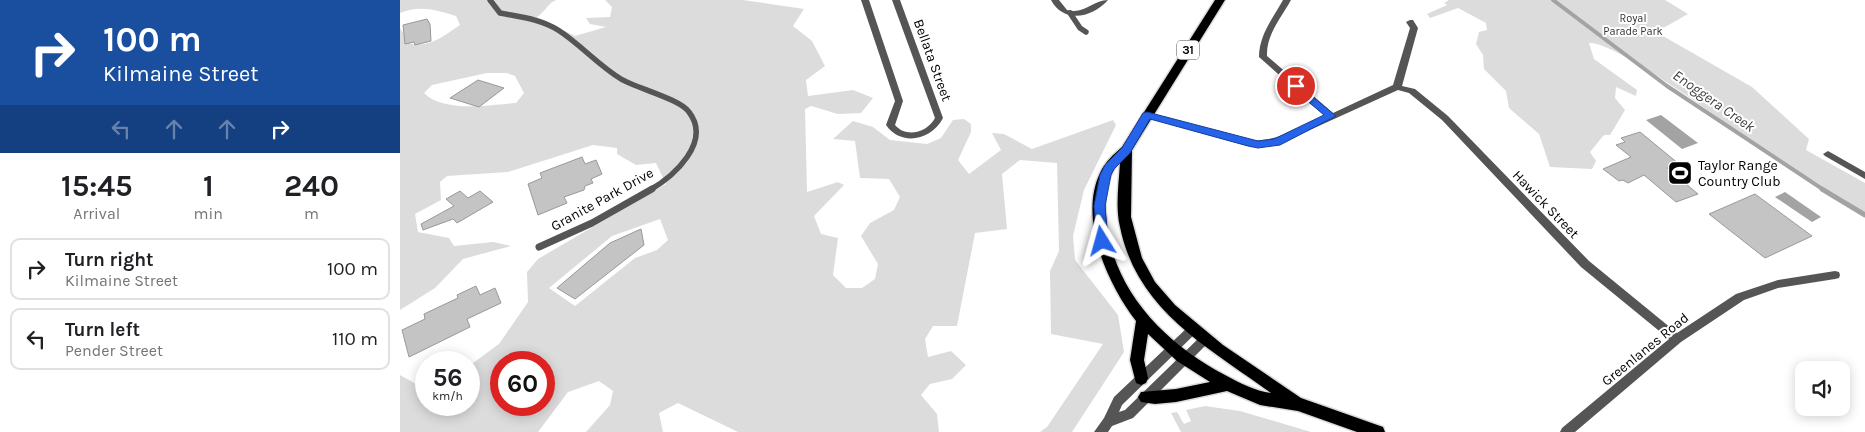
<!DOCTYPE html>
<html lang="en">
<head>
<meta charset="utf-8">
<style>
	:root { --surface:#fff; --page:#f2f2f2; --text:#202124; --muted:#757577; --line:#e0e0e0 }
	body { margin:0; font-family:Karla,sans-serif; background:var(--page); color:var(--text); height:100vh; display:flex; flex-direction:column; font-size:19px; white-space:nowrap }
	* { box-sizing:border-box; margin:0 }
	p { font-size:16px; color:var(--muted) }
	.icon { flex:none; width:28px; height:28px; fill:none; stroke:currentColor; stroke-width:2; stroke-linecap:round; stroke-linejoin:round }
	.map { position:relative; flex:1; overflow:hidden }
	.panel { display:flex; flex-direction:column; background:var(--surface); width:400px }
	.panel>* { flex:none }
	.hud { background:#1a4fa0; color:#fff; overflow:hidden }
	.fabs { position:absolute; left:1395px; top:361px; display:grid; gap:10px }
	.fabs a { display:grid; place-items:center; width:55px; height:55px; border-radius:10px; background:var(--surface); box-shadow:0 2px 12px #0003; font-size:25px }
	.speed { position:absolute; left:15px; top:351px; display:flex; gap:10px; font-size:25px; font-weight:700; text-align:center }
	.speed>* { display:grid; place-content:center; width:65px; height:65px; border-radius:50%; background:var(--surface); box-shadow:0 2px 12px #0003; line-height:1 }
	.speed small { font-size:12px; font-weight:400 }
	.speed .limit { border:8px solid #d22; background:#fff; color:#111 }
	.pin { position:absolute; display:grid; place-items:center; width:42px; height:42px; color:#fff; margin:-21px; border:2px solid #fff; border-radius:50%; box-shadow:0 1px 5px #0007 }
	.me { position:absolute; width:55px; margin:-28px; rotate:352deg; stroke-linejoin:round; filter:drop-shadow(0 0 4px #0008) }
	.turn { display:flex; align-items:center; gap:18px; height:105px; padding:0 20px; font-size:22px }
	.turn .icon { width:65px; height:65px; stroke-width:2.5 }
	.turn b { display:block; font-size:35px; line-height:42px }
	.lanes { display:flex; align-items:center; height:48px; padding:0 20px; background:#0003; justify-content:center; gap:25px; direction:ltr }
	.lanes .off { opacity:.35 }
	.eta { display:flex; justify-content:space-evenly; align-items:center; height:85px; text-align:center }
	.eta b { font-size:30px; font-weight:700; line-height:35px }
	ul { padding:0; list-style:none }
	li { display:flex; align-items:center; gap:15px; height:62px; margin:0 10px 8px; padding:0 10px; border:2px solid var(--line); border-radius:10px }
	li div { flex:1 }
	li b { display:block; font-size:19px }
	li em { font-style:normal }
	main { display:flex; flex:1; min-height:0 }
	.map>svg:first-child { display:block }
	.green { fill:#dcdcdc; fill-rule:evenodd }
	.water { fill:#a3a3a3 }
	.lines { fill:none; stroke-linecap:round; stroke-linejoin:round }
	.stream-far1 { stroke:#a3a3a3; stroke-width:4 }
	.stream { stroke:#a3a3a3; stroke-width:5 }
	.building { fill:#c4c4c4; stroke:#999 }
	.primary-casing { stroke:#dbdbdb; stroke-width:3 }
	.lane-far1 { stroke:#555; stroke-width:5.5 }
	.lane { stroke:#555; stroke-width:7 }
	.street { fill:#555; fill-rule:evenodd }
	.primary { fill:#000; fill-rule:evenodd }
	.route { fill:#2563eb; stroke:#184099 }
	.labels { text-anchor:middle; stroke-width:4; stroke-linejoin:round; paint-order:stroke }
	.far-park-label { font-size:11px; fill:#333; stroke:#fff }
	.shield { fill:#fff; stroke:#4c4c4c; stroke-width:1 }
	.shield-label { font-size:12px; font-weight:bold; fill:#000 }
	.street-label { font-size:14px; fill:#000; stroke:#fff }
	.poi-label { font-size:14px; fill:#000; stroke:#fff; text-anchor:start }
	.water-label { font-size:15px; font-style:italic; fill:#444; stroke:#fff }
</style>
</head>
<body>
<main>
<section class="panel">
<div class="hud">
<div class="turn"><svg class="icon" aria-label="right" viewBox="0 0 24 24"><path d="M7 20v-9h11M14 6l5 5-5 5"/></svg><div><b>100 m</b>Kilmaine Street</div></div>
<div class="lanes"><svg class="icon off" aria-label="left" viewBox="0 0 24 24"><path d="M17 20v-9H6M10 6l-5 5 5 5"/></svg><svg class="icon off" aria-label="ahead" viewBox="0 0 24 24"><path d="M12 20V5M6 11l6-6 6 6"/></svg><svg class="icon off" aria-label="ahead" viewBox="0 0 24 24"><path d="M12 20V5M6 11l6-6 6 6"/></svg><svg class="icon" aria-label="right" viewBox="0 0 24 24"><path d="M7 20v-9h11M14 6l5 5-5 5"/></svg></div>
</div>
<div class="eta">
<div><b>15:45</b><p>Arrival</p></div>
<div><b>1</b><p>min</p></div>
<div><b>240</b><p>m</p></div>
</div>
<ul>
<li><svg class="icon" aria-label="right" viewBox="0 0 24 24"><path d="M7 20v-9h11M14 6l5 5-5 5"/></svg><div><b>Turn right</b><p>Kilmaine Street</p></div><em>100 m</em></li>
<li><svg class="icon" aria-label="left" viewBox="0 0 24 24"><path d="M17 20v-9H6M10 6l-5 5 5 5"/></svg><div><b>Turn left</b><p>Pender Street</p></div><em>110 m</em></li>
</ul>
</section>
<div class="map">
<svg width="1465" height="432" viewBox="0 0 1465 432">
	<rect width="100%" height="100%" fill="#fff"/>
	<path class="green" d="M0,0H156C147,4 145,12 137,17L175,36L206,27L190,24L186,18L210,17L212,7L205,0H343L404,9L393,26L412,41L425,66L406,80L408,96L453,90L473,98L461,113L438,114L411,106L405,109L407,192L438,182L444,185L414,216L421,234L438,238L433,275L446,288H462L475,279L478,264L461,236L470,223L494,210L500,197L489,179L460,178L455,141L433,139L453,121L473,127L490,140L527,144L541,138L553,120L564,119L571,124V132L558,160L569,174L601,150L592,133L604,134L632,149L713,120L716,125L684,190L673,236L675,260L718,315L724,352L672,432H640L647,427L703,344L651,334L650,271L659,251L657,163L620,160L602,174L607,229L575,233L557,326H533L525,339L528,357L551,351L566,365L552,379L530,384L521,395L537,414L539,432H338L278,403L259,413L263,432H186L210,405L213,391L199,381L168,392L138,432H0V375L23,388L26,387V405H69V366L99,344L128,302L127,272L138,259L266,184L256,163L236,165L217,154V148L193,145L108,172L47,176L40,182L41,200L15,214L18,232L49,238L54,246L93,242L111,246L63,259L35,288L0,310V28L9,43C29,49 43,36 60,25L56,16C36,10 20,5 0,13ZM87,73H107L115,76L124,93L116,103C91,105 43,113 24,93L32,85ZM260,219L268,240L257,250L235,258L175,306L149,288L212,236ZM101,362H144V405H101Z
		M1049,0H1265L1288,14L1256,32L1352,87L1409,139L1406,150L1465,183V213C1433,191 1399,173 1367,152C1337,132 1216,40 1189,43L1194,59L1237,90L1236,96L1216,87L1215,98L1225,110L1210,135H1204L1190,152L1196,161L1192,169L1150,167L1139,134L1109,108L1106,91L1084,69L1083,55L1076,44L1079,32L1087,30L1086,23L1058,8L1030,18L1027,14L1047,5L1044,3Z
		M805,406L840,411L911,432H781L771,413L777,412L784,424L791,421L786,410Z"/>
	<path class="water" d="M1261,115L1298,143L1282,149L1246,120Z
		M1385,192L1421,217L1412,222L1375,197Z"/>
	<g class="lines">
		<path class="stream-far1" d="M1153,0L1267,86L1424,190"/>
		<path class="stream" d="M1422,189L1465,215"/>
	</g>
	<path class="building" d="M27,19L30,24L31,41L15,45L14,42L5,44L3,25Z
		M78,80L104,88L79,107L50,98Z
		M1240,132L1279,164L1267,168L1298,194L1276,202L1244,175L1228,183L1223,180L1219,181L1203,169L1231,157L1216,145L1225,142L1221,138Z
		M182,157L185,164L196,160L202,174L191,179L193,183L185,186L184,190L164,197L167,203L138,215L128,184L142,178L140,173Z
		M60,191L68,198L80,191L93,202L57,223L53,219L23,230L21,224L54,206L46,199Z
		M1355,194L1412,236L1365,258L1309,214Z
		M241,229L244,245L175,299L157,288L210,243Z
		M76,286L80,295L95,288L101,303L67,319L70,327L9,357L2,330L25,319L24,314L58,298L57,295Z"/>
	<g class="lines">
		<defs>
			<path id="primary" d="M815,0H825L732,150L731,217L742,258L755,282L775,305L823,345L901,398L983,427L985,432H957L898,411L860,405L827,391L776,402L755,404L741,402L738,397L741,392L776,389L810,382L777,361L748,334L744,360L748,378L746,383L741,385L736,383L730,360L736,321C708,285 678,219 700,173C705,162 713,155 722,147ZM720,162C719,183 715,206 720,227C737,311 808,347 871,393C855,391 840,383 825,375C764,343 710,288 706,215C704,196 706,176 720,162Z"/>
		</defs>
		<use href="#primary" class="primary-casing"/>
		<path class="lane-far1" d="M90,0L100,13C120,17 141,19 158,30C180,44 198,65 221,79C236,88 280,99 289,112C312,142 274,176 250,190
			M670,13L680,28L686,32"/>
		<path class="lane" d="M139,247L192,223L252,189"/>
		<path class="street" d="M461,0H469L503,101L495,125C506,138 527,133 535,118L492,0H500L543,118C532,140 501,147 486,125L495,101Z
			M651,0H659L667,10C684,15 693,0 708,0C692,18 664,24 651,0Z
			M883,0H891C881,18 866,35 867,56L933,113L993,85L1010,28L1006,22L1010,20H1013L1018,28L1002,86L1015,89L1048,116L1189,261L1277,333L1336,294L1378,280L1435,271L1439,272L1440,275L1439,278L1435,279L1378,288L1344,300L1281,342L1175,432H1160L1162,428L1269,339L1181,267L1042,120L1009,93L998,90L879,144L858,147L848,146L744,117L743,115L744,113L747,112L848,140C876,143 900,127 925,116L859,57C859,35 873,18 883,0Z
			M1428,151L1465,172V179L1425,156L1423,154Z
			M792,325L796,327L798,330L796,333L722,405L719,412L725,410L800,337L804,335L808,337L810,340L808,343L733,418L712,426L708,432H694L704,418L714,397L788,327Z"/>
		<use href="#primary" class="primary"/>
	</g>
	<path class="route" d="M896,83L936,116L880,145L858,148L848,146L750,119L730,153L714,169L711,175L705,206L708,241L707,244H698L694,206L700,175L705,165L722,148L743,113L747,112L858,141L874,139L924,115L892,88V84Z"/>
	<defs>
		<symbol id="stadium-square" viewBox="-11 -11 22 22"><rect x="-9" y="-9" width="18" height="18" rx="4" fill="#000" stroke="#fff"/><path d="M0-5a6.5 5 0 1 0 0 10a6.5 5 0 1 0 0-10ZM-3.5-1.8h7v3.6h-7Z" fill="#fff"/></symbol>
	</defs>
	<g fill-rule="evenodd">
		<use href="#stadium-square" x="1266" y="159" width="28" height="28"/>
	</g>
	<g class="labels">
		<g class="far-park-label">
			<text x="1233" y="22">Royal<tspan x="1233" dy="13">Parade Park</tspan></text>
		</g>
		<rect class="shield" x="777" y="40.5" width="22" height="19" rx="4"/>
		<g class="shield-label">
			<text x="788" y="54">31</text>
		</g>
		<g class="street-label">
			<text transform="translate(533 60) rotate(70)" y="5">Bellata Street</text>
			<text transform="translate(202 199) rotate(-29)" y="5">Granite Park Drive</text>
			<text transform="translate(1146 204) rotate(46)" y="5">Hawick Street</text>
			<text transform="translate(1245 349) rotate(-39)" y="5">Greenlanes Road</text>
		</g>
		<g class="poi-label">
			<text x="1298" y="170">Taylor Range<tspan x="1298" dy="16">Country Club</tspan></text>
		</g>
		<g class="water-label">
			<text transform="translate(1314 101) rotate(35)" y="5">Enoggera Creek</text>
		</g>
	</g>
</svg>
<div class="fabs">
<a><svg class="icon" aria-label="sound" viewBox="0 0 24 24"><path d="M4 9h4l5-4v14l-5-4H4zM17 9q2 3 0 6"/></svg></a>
</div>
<div class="speed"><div>56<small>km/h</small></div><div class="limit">60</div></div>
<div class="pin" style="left:896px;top:86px;background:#d93025"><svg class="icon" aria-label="arrive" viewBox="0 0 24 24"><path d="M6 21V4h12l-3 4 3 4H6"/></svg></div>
<svg class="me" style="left:702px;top:241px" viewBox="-20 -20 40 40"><path d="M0-17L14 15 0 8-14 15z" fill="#2563eb" stroke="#fff" stroke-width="4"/></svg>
</div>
</main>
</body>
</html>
